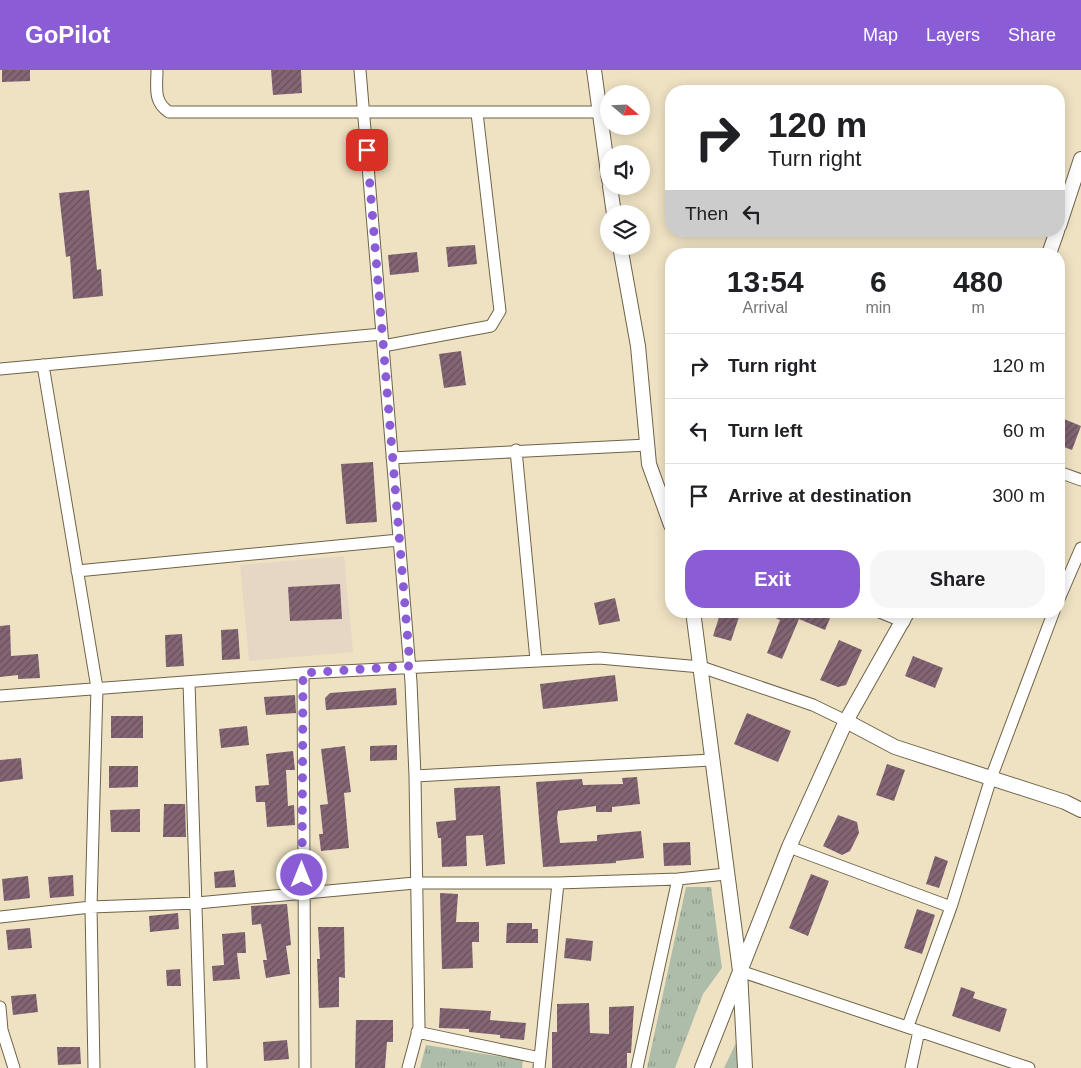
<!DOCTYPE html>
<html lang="en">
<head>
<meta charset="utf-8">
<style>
	:root { --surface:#fff; --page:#f6f6f6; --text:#202124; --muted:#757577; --line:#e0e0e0; --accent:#8a5dd7 }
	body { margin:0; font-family:Arial,sans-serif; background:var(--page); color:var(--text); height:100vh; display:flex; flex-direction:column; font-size:19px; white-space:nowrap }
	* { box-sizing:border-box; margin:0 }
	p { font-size:16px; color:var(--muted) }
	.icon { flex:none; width:28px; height:28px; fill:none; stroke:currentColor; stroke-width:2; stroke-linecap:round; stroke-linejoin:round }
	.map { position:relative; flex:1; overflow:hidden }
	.sheet { position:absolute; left:665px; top:178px; width:400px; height:370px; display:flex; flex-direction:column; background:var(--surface); border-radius:20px; box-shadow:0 2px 12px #0003 }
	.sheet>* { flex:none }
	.guide { position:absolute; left:665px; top:15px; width:400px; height:152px; border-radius:20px; box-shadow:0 2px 12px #0003; background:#fff; color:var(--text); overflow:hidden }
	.needle { width:32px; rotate:109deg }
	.tools { position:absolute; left:600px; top:15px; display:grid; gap:10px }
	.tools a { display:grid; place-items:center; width:50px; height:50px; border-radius:50%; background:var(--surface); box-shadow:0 2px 12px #0003; font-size:25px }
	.pin { position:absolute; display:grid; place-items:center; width:42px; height:42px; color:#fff; margin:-21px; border-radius:10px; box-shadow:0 2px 8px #0006 }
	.me { position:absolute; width:55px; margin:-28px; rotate:0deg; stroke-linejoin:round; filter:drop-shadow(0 0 4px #0008) }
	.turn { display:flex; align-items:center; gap:18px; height:105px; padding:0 20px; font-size:22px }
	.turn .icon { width:65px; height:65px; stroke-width:2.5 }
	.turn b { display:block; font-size:35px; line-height:42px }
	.then { display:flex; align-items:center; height:48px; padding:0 20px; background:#0003; gap:10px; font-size:19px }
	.eta { display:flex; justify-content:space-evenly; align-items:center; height:85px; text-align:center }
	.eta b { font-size:30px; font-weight:600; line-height:35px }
	.primary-button { display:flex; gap:10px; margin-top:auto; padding:10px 20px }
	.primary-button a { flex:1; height:58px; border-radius:20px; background:var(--accent); color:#fff; font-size:20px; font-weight:600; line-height:58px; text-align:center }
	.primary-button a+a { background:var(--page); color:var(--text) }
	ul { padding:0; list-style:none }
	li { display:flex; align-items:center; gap:15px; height:65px; padding:0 20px; border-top:1px solid var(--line) }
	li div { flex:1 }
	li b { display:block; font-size:19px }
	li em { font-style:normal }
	header { display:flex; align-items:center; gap:30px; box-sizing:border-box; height:70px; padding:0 25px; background:var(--accent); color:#fff }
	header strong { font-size:24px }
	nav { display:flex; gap:28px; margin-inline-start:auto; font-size:18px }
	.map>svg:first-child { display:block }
	.education { fill:#e6d7c4 }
	.grass { fill:url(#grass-tufts) }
	.building { fill:url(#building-hatch) }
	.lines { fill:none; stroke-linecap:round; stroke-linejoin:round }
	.minor-casing { stroke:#6e6347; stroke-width:13 }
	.tertiary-casing { stroke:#6e6347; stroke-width:16 }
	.minor { stroke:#fff; stroke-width:11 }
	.tertiary { stroke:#fff; stroke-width:14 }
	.route { stroke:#8a5dd7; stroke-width:9; stroke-dasharray:0 16.2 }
</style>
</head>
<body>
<header>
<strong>GoPilot</strong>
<nav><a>Map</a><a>Layers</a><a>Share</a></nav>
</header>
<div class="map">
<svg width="1081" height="998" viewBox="0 0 1081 998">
	<defs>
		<pattern id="grass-tufts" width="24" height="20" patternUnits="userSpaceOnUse" patternTransform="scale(1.25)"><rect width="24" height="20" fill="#aebcaa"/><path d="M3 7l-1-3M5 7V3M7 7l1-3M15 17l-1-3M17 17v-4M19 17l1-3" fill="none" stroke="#8f9a8b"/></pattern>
		<pattern id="building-hatch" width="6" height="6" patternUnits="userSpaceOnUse" patternTransform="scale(1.25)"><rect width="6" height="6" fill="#836574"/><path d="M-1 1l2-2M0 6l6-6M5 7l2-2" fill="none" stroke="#67505a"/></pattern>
	</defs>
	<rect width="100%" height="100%" fill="#efe2c3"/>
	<path class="education" d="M344,486L353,582L249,591L240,495Z"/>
	<path class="grass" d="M686,817H711L722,898L703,924L675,998H647Z
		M737,971L738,998H724Z
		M426,975L523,990L522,998H420Z"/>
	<path class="building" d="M2,0H30V11L2,12Z
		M271,0H301L302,23L273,25Z
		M89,120L97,200L101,199L103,226L73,229L70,186L66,187L59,123Z
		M475,175L477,194L448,197L446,177Z
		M417,182L419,202L390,205L388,185Z
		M461,281L466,315L444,318L439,284Z
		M1059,347L1081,356L1072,380L1059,375Z
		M373,392L377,452L346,454L341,394Z
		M340,514L342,549L290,551L288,517Z
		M615,528L620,551L599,555L594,533Z
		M721,541H741L731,571L713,566Z
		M760,541H833L825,560L799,549L782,589L767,583L780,550Z
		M10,555L11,586L38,584L40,608L18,609V605L0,607V556Z
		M238,559L240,589L222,590L221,560Z
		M182,564L184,596L166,597L165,565Z
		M839,570L862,580L846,615L838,617L820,610Z
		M913,586L943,598L935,618L905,606Z
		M615,605L618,631L543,639L540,614Z
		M396,618L397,635L326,640L325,628L330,623Z
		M295,625L296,643L266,645L264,627Z
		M747,643L791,661L778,692L734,674Z
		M111,646H143V668H111Z
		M247,656L249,675L221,678L219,659Z
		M397,675V690L370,691V676Z
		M345,676L351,722L344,723L349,778L321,781L319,764H323L320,735L328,734L321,679Z
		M293,681L295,700H286L288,736L294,735L295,755L267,757L265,732H256L255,716L269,715L266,684Z
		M21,688L23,709L0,712V690Z
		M887,694L905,700L894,731L876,725Z
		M109,696H138V717L109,718Z
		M637,707L640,734L612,737V742H596V736L558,741L557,748L560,773L597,771V765L641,761L644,788L616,791V793L543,797L536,712L582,709L583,715L623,714L622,708Z
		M500,716L505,794L486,796L483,765L466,766L467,796L442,797L441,768H438L436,752L456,750L454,718Z
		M164,734H185L186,767H163Z
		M140,739V762H111L110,740Z
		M838,745L857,752L859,763L850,781L842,785L823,776Z
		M690,772L691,795L664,796L663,773Z
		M935,786L948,791L939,818L926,814Z
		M234,800L236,817L215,818L214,802Z
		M811,804L829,811L808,866L789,858Z
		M73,805L74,826L50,828L48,807Z
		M28,806L30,828L4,831L2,809Z
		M440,823L458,824L456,852H479V872H472L473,898L442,899Z
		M287,834L291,875L286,876L290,904L266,908L263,890H267L261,854L252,855L251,836Z
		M917,839L935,845L922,884L904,878Z
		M178,843L179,859L150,862L149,846Z
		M507,853H532V859H538V873H506Z
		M318,857H344L345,908L339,907V937L319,938L317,889H320Z
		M30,858L32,878L8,880L6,860Z
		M245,862L246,883H237L240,909L213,911L212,896L224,895L222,864Z
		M566,868L593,871L591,891L564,888Z
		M180,899L181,916H167L166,900Z
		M961,917L975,922L973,928L1007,939L1000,962L952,946Z
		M36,924L38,942L13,945L11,926Z
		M589,933L590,963L609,964V937L634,936L631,983H627V998H552V962H557V934Z
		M440,938L491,941L490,950L526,953L524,970L500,968V965L469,962V959L439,958Z
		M356,950H393V972H387L385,998H355Z
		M287,970L289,989L264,991L263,972Z
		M57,977H80L81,994L58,995Z"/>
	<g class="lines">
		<defs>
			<path id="minor" d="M157,0C157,17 153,32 169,42H600
				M360,0L411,612L415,706L419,957L408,998
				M383,276L491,256L500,241L477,43
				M43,295L97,618L91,837L94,998
				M0,299L382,264
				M516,380L536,590
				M392,388L647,375
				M1059,402L1081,410
				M77,501L399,470
				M1059,529L1081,478
				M877,541L904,552
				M303,603L305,998
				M189,612L201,998
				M0,626L303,603L599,588L701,597L813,635L846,651
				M415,706L711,690
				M789,777L951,837
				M0,847L91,837L197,833L415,813H558L678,809L726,804
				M740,901L1029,998
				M0,937L2,960L14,998
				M908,956L951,837L991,708L1054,541
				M417,962L540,988
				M539,998L558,813
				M637,998L678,809
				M911,998L919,961"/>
			<path id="tertiary" d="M594,0L609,110
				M610,116L614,144
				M1059,156L1081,89
				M620,176L638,276L649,394L671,455
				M1049,184L1057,161
				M693,541L740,901L745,998
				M846,651L895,677L1065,732L1081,740
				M702,998L789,777L846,651L908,541"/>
		</defs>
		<use href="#minor" class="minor-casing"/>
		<use href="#tertiary" class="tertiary-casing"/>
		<use href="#minor" class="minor"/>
		<use href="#tertiary" class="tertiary"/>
	</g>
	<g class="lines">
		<path class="route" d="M302,805L303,603L410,596L367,80"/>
	</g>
</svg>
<div class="tools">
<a><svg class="needle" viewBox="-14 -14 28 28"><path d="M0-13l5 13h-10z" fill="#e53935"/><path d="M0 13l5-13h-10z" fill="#757577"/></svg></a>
<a><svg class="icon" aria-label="sound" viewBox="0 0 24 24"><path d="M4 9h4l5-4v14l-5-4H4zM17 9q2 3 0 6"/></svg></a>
<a><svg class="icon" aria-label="layers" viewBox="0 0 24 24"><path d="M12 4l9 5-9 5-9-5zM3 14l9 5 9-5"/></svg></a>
</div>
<div class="pin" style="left:367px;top:80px;background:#d93025"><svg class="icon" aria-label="arrive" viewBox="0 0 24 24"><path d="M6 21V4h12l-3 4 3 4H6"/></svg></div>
<svg class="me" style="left:302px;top:805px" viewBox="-20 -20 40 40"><circle r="17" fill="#8a5dd7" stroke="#fff" stroke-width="3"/><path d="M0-11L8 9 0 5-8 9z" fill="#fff"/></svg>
<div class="guide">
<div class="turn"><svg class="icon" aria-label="right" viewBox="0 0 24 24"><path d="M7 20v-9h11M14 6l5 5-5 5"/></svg><div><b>120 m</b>Turn right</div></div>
<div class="then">Then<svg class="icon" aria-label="left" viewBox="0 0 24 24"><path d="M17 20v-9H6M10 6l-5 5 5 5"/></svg></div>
</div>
<section class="sheet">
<div class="eta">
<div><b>13:54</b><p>Arrival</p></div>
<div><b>6</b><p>min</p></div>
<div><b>480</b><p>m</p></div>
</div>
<ul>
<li><svg class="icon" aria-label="right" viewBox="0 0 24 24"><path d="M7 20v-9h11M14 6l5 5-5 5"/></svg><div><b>Turn right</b></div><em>120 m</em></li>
<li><svg class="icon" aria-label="left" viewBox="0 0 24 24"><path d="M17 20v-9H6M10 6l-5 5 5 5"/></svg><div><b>Turn left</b></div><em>60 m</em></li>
<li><svg class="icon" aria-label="arrive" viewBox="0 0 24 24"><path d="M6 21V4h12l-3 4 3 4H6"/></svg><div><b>Arrive at destination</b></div><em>300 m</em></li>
</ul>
<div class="primary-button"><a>Exit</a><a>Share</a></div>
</section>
</div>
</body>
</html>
